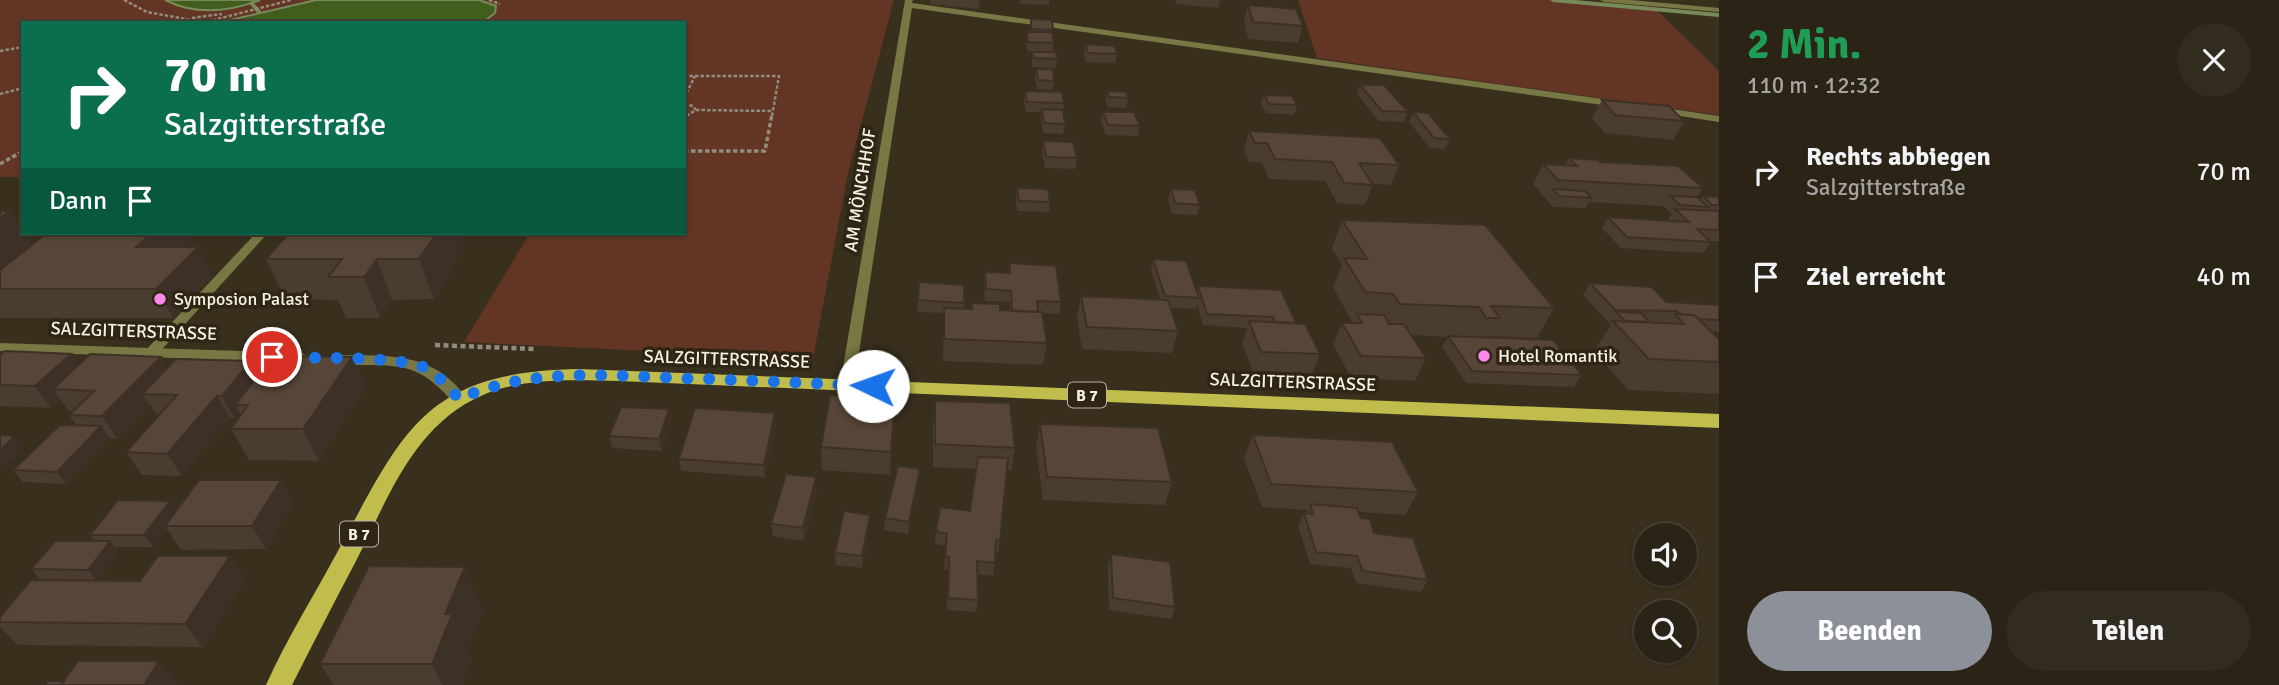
<!DOCTYPE html>
<html lang="de">
<head>
<meta charset="utf-8">
<style>
	:root { --surface:#2a2316; --page:#322b1f; --text:#f1f3f6; --muted:#a5a4a1; --line:#464035; --accent:#8c9099 }
	body { margin:0; font-family:Signika,sans-serif; background:var(--page); color:var(--text); height:100vh; display:flex; flex-direction:column; font-size:26px; white-space:nowrap }
	* { box-sizing:border-box; margin:0 }
	p { font-size:23px; color:var(--muted) }
	.icon { flex:none; width:38px; height:38px; fill:none; stroke:currentColor; stroke-width:2; stroke-linecap:round; stroke-linejoin:round }
	.map { position:relative; flex:1; overflow:hidden }
	.side { display:flex; flex-direction:column; background:var(--surface); width:560px }
	.side>* { flex:none }
	.top-card { position:absolute; left:21px; top:21px; width:665px; height:214px; border-radius:0px; box-shadow:0 2px 5px #0004,0 0 0 2px var(--line); background:#0b6e4f; color:#fff; overflow:hidden }
	.fabs { position:absolute; left:1634px; top:523px; display:grid; gap:14px }
	.fabs a { display:grid; place-items:center; width:63px; height:63px; border-radius:50%; background:var(--surface); box-shadow:0 2px 5px #0004,0 0 0 2px var(--line); font-size:35px }
	.pin { position:absolute; display:grid; place-items:center; width:60px; height:60px; color:#fff; margin:-30px; border:4px solid #fff; border-radius:50%; box-shadow:0 2px 7px #0007 }
	.me { position:absolute; width:77px; margin:-38px; rotate:273deg; stroke-linejoin:round; filter:drop-shadow(0 0 5px #0008) }
	.turn { display:flex; align-items:center; gap:24px; height:147px; padding:0 28px; font-size:32px }
	.turn .icon { width:91px; height:91px; stroke-width:2.5 }
	.turn b { display:block; font-size:49px; line-height:60px }
	.then { display:flex; align-items:center; height:66px; padding:0 28px; background:#0003; gap:14px; font-size:26px }
	.round { display:grid; place-items:center; flex:none; width:74px; height:74px; border-radius:37px; background:var(--page) }
	.overview { display:flex; align-items:center; justify-content:space-between; height:119px; padding:0 28px }
	h1 { font-size:42px; font-weight:800; line-height:52px; color:#1e9e55 }
	.cta { display:flex; gap:14px; margin-top:auto; padding:14px 28px }
	.cta a { flex:1; height:80px; border-radius:42px; background:var(--accent); color:#fff; font-size:28px; font-weight:800; line-height:80px; text-align:center }
	.cta a+a { background:var(--page); color:var(--text) }
	ul { padding:0; list-style:none }
	li { display:flex; align-items:center; gap:21px; height:105px; padding:0 28px }
	li div { flex:1 }
	li b { display:block; font-size:26px }
	li em { font-style:normal }
	main { display:flex; flex:1; min-height:0 }
	.map>svg:first-child { display:block }
	.green { fill:#633524 }
	.water { fill:#415e1d; stroke:#788a59; stroke-width:2 }
	.lines { fill:none; stroke-linecap:round; stroke-linejoin:round }
	.stream { fill:#788a59; fill-rule:evenodd }
	.path-far2 { stroke:#938c7d; stroke-width:2.5; stroke-dasharray:3.5 2; stroke-linecap:butt }
	.path-far1 { stroke:#938c7d; stroke-width:3.5; stroke-dasharray:4.5 2.5; stroke-linecap:butt }
	.path { stroke:#938c7d; stroke-width:4.5; stroke-dasharray:5 3.5; stroke-linecap:butt }
	.lane { fill:#787844; fill-rule:evenodd }
	.street { fill:#787844; fill-rule:evenodd }
	.primary { fill:#c0bd4c; fill-rule:evenodd }
	.wall { fill:#4b3c30 }
	.shaded-wall { fill:#3d3127 }
	.building { fill:#574638; stroke:#3d3127; stroke-width:2 }
	.route { stroke:#1a73e8; stroke-width:12; stroke-dasharray:0 21.6 }
	.poi-dot { fill:#f888ea; stroke:#2e2513; stroke-width:2.5 }
	.labels { text-anchor:middle; stroke-width:7; stroke-linejoin:round; paint-order:stroke }
	.shield { fill:#2e2513; stroke:#bbb4a7; stroke-width:2 }
	.shield-label { font-size:16px; font-weight:bold; fill:#f7f2e6 }
	.street-label { font-size:18px; fill:#f7f2e6; stroke:#2e2513 }
	.poi-label { font-size:18px; fill:#f7f2e6; stroke:#2e2513; text-anchor:start }
</style>
</head>
<body>
<main>
<div class="map">
<svg width="1719" height="685" viewBox="0 0 1719 685">
	<rect width="100%" height="100%" fill="#382f1d"/>
	<path class="green" d="M0,0H316L217,23H23V177H0Z
		M479,0H894L848,173L813,359L464,342L530,233H684V23H482L495,13L496,6Z
		M1298,0H1550L1657,10L1719,71V115L1317,58Z"/>
	<path class="water" d="M165,0H260C229,12 195,15 165,0Z
		M316,0H479L496,6L495,13L482,23H217Z"/>
	<g class="lines">
		<path class="stream" d="M1550,0H1575L1719,13V17L1553,2Z
			M252,1L261,11V13H257L250,4L249,3Z"/>
		<path class="path-far2" d="M124,0L147,12L202,22
			M489,0L500,4
			M192,18L222,14
			M165,23L180,20
			M202,23L291,0
			M0,51L23,47
			M684,76H779L772,116
			M0,94L23,88
			M684,98L695,76
			M684,104L693,106L696,110L686,116
			M696,110L772,111"/>
		<path class="path-far1" d="M684,117L689,114
			M684,151H765L772,114
			M0,164L23,151"/>
		<path class="path" d="M435,345L535,349"/>
		<path class="lane" d="M905,0H913L912,3L1617,101L1622,104L1617,107L912,8L854,385L847,390L840,385Z
			M1600,0H1631L1719,8V12L1604,2Z
			M1658,107L1719,116V122L1655,112V108Z
			M256,233H268L155,357H145L143,354L145,351Z"/>
		<path class="street" d="M0,343L302,353L309,358L302,363L0,351Z
			M337,355C389,356 434,351 467,399L459,404L454,403C423,369 410,365 365,365C354,365 343,366 332,363L330,360Z"/>
		<path class="primary" d="M579,369L1719,414V428L620,381C575,380 525,377 483,395C413,425 388,499 356,561C334,602 313,644 292,685H266C287,638 315,594 339,549C405,427 426,372 579,369Z"/>
	</g>
	<path class="wall" d="M931,0H982V3L978,9L930,4Z
		M1021,0H1049V5L1020,4Z
		M1176,0H1220L1218,8L1175,4Z
		M1248,5L1303,26L1298,43L1248,39L1244,21Z
		M1031,19L1053,30L1054,43L1053,52L1057,59L1056,68L1032,67V52H1035L1027,51L1026,40L1027,32H1030Z
		M1086,44L1117,54L1115,63L1086,62L1084,53Z
		M1036,69L1054,81L1053,90L1037,89L1035,78Z
		M1360,85L1408,112L1404,122L1379,121L1357,94Z
		M1025,91L1064,103L1063,112L1065,124L1063,134L1043,133L1041,119L1042,112H1026L1024,101Z
		M1107,91L1128,98L1126,108L1107,107L1106,100Z
		M1264,95L1297,105L1294,115L1266,113L1261,104Z
		M1602,100L1684,121L1673,140L1605,133L1592,118Z
		M1103,112L1140,126L1138,136L1106,135L1101,121Z
		M1413,112L1450,139L1445,149L1430,148L1409,122Z
		M1249,131L1399,165L1391,185L1373,184L1365,205L1337,203L1325,181L1269,179L1262,163L1249,162L1244,150Z
		M1043,141L1077,158L1075,169L1045,168L1042,151Z
		M1569,158L1600,162L1703,188L1697,197L1700,200L1703,196L1719,197V241H1709L1711,242L1703,253L1621,248L1602,228L1608,217L1668,220L1672,214L1663,206L1589,202L1586,208L1553,207L1533,184L1543,164L1565,166Z
		M1017,188L1050,202L1049,212L1017,211L1016,199Z
		M1171,189L1200,205L1197,215L1172,214L1168,200Z
		M10,211L23,230V233H24L32,244L47,233H198L183,247L213,276L173,318H0V270Z
		M1342,220L1554,308L1537,338L1490,336L1489,337L1582,375L1574,387L1466,383L1442,347L1448,337L1411,335L1426,358L1415,381L1351,378L1333,344L1342,323H1353V322H1352L1333,287L1342,265L1332,248Z
		M289,233H460L465,248L434,299L392,300L380,318H346L338,300L285,299L266,259Z
		M1153,259L1197,290L1198,286L1296,323L1320,354L1311,377L1254,374L1242,343L1247,328L1203,325L1197,305L1196,309L1170,308L1178,331L1172,353L1082,349L1077,318L1081,296L1160,299L1151,271Z
		M1010,263L1061,302L1059,314L1042,313L1047,343L1043,365L943,361L944,313L917,312L919,282L964,303V309H971L972,303L1000,310L1010,311V302L985,301L984,283L985,272L1009,273Z
		M1590,283L1666,302L1719,305V332H1712L1719,339V394L1628,390L1594,351L1611,325L1609,323L1610,322H1608L1583,295Z
		M71,354L78,365L161,357L167,368L269,379L352,357L366,387L319,461L249,460L231,429L241,415L240,413L235,419L230,418L182,476L142,475L126,452L158,416L150,405L117,439L109,438L66,484L23,482L13,470L76,425L69,415L72,411H69L61,400L51,408L0,406V355Z
		M895,399L890,475L822,470L821,447Z
		M935,401L1015,448L1011,471L1007,470L1000,541L998,553H996L993,576L978,574V600L976,612L947,610L948,570L944,569L946,546L935,544L936,532L970,511L976,469L933,467V424Z
		M672,421L662,451L612,448L609,436Z
		M1040,424L1172,482L1165,505L1043,500L1036,447Z
		M776,425L765,477L681,471L679,459Z
		M1253,435L1418,492L1405,515L1359,512L1361,518L1374,533L1428,580L1421,592L1356,583L1351,568L1310,564L1298,525L1304,513H1306L1308,510L1262,507L1244,458Z
		M816,477L817,489L804,541L773,536L771,524Z
		M919,481L908,534L884,530L885,518Z
		M294,503L266,549L181,550L167,529L153,547H115L119,553L99,580L245,579L203,647L18,645L0,627V617L41,580L31,569L95,541L90,535L177,510Z
		M870,527L862,568L836,565L835,553Z
		M1111,554L1175,607L1171,619L1109,610L1108,566Z
		M483,610L468,650L472,657L462,685H334L320,664Z"/>
	<path class="shaded-wall" d="M979,0H982V3L978,9Z
		M10,211L23,230V233H24L32,245L0,269V218Z
		M152,233H198L153,276L136,247Z
		M437,233H460L465,248L434,299L419,259Z
		M198,247L213,276L173,318L156,289Z
		M377,259L392,300L380,318L364,277Z
		M71,354L86,376L53,389L61,400L51,408L35,386Z
		M161,357L174,380L142,394L150,405L117,439L102,416Z
		M352,357L366,387L319,461L303,429Z
		M251,361L263,383L235,405L240,413L235,419L222,396Z
		M217,396L230,418L182,476L167,454Z
		M895,399V422L890,475L891,452Z
		M669,409L672,421L662,451L659,439Z
		M775,413L776,425L765,477L764,465Z
		M101,426L110,438L66,484L57,472Z
		M15,436L25,448L0,471V450Z
		M920,469L919,481L908,534L909,522Z
		M816,477L817,489L804,541L803,528Z
		M281,480L294,503L266,549L252,526Z
		M170,501L179,513L165,526L167,529L153,547L144,535Z
		M870,515V527L862,568V556Z
		M110,541L119,553L98,582L88,570Z
		M230,556L245,579L203,647L185,624Z
		M465,567L483,610L468,650L472,657L462,685H442L432,664L445,614Z
		M159,661L178,684L177,685H144Z"/>
	<path class="building" d="M1248,5L1296,9L1303,26L1253,22Z
		M1031,19L1052,20L1053,30L1031,29Z
		M1027,32H1052L1054,43L1028,42Z
		M1086,44L1114,46L1117,54L1088,53Z
		M1032,52H1056L1057,59L1033,58Z
		M1036,69H1053L1054,81L1038,80Z
		M1360,85H1384L1408,112L1382,111Z
		M1025,91L1062,92L1064,103L1027,102Z
		M1107,91L1126,92L1128,98L1109,97Z
		M1264,95L1292,96L1297,105L1269,104Z
		M1602,100L1669,106L1684,121L1615,115Z
		M1042,109L1063,110L1065,124L1044,123Z
		M1103,112H1134L1140,126L1108,125Z
		M1413,112L1428,113L1450,139L1434,138Z
		M1249,131L1380,138L1399,165L1359,163L1373,185L1344,183L1332,162L1275,159L1267,143H1255Z
		M1043,141L1073,142L1077,158L1046,157Z
		M1569,158L1598,160L1600,162L1678,166L1703,188L1558,180L1543,164L1577,166Z
		M1017,188L1048,189L1050,202L1019,201Z
		M1171,189L1195,190L1200,205L1175,203Z
		M1553,189L1585,191L1592,198L1559,196Z
		M1670,196L1697,197L1708,207L1680,205Z
		M1703,196L1719,197V205H1712Z
		M1675,209L1719,211V230L1697,229L1711,242L1627,237L1608,217L1689,222Z
		M0,211H10L0,218Z
		M1342,220L1485,225L1554,308L1491,306L1500,318H1486L1479,307L1400,304L1393,294L1365,292L1344,258L1367,259Z
		M47,233H152L136,247H198L156,289H0V270Z
		M289,233H437L419,259H377L364,277H328L342,259H266Z
		M1153,259L1186,261L1199,298L1165,296Z
		M1010,263L1056,266L1061,302L1037,301L1038,312L1012,311L1011,291L986,289L985,272L1010,273Z
		M919,282L964,285V303L918,300Z
		M1590,283L1652,287L1666,302L1719,305V320L1699,319L1694,315L1680,314L1677,311L1615,310Z
		M1198,286L1281,290L1296,323L1275,322L1273,317L1207,314Z
		M1081,296L1168,300L1178,331L1087,327Z
		M972,303L1000,304V310L1042,312L1047,343L944,339V308L972,309Z
		M1616,312L1641,313L1649,322L1625,321Z
		M1357,314L1384,315L1389,324H1404L1426,358L1361,356L1342,323H1362Z
		M1675,314L1694,315L1719,339V362L1649,359L1613,321L1684,324Z
		M1249,321L1305,324L1320,354L1261,352Z
		M1448,336L1553,340L1582,375L1472,371Z
		M5,351L71,354L35,386L0,385V355Z
		M90,354L161,357L102,416L69,415L94,391L53,389Z
		M286,356L352,357L303,429H231L248,405H235L256,378L269,379Z
		M176,359L251,361L222,396H217L167,454L126,452L177,395L142,394Z
		M830,395L895,399L891,452L821,447Z
		M935,401L1010,403L1015,448L935,444Z
		M621,407L669,409L659,439L609,436Z
		M695,408L775,413L764,465L679,459Z
		M1040,424L1158,428L1172,482L1047,477Z
		M60,425L101,426L57,472L13,470Z
		M0,435L15,436L0,450Z
		M1253,435L1392,442L1418,492L1271,484Z
		M978,457L1008,458L1000,541L996,540L995,563L977,561L978,600L948,598L949,557L945,556L947,534L936,532L940,507L970,511Z
		M898,466L920,469L909,522L885,518Z
		M786,474L816,477L803,528L771,524Z
		M199,480H281L252,526H165Z
		M118,500L170,501L144,535H90Z
		M1310,504L1357,508L1361,518L1370,519L1374,533L1413,538L1428,580L1363,571L1357,556L1316,552L1304,513L1313,514Z
		M844,511L870,515L862,556L835,553Z
		M55,541H110L88,570L31,569Z
		M1111,554L1170,562L1175,607L1113,598Z
		M158,556H230L185,624L0,622V617L31,580L140,581Z
		M369,566L465,567L445,614H452L432,664H320Z
		M78,661H159L144,685H61Z
		M47,681H64L61,685H45Z"/>
	<g class="lines">
		<path class="route" d="M272,357C309,359 391,355 423,367C437,373 449,388 459,399C529,368 601,375 675,378C741,380 807,383 873,386"/>
	</g>
	<g class="poi-dot">
		<circle cx="160" cy="299" r="7"/>
		<circle cx="1484" cy="356" r="7"/>
	</g>
	<g class="labels">
		<g class="shield">
			<rect x="1068" y="382.5" width="38" height="25" rx="5"/>
			<rect x="340" y="521.5" width="38" height="25" rx="5"/>
		</g>
		<g class="shield-label">
			<text x="1087" y="401">B 7</text>
			<text x="359" y="540">B 7</text>
		</g>
		<g class="street-label">
			<text transform="translate(860 190) rotate(-81)" y="6">AM MÖNCHHOF</text>
			<text transform="translate(134 331) rotate(2)" y="6">SALZGITTERSTRASSE</text>
			<text transform="translate(727 359) rotate(2)" y="6">SALZGITTERSTRASSE</text>
			<text transform="translate(1293 382) rotate(2)" y="6">SALZGITTERSTRASSE</text>
		</g>
		<g class="poi-label">
			<text x="174" y="305">Symposion Palast</text>
			<text x="1498" y="362">Hotel Romantik</text>
		</g>
	</g>
</svg>
<div class="fabs">
<a><svg class="icon" aria-label="sound" viewBox="0 0 24 24"><path d="M4 9h4l5-4v14l-5-4H4zM17 9q2 3 0 6"/></svg></a>
<a><svg class="icon" aria-label="search" viewBox="0 0 24 24"><circle cx="10" cy="10" r="6"/><path d="M15 15l6 6"/></svg></a>
</div>
<div class="pin" style="left:272px;top:357px;background:#d93025"><svg class="icon" aria-label="arrive" viewBox="0 0 24 24"><path d="M6 21V4h12l-3 4 3 4H6"/></svg></div>
<svg class="me" style="left:873px;top:386px" viewBox="-20 -20 40 40"><circle r="19" fill="#fff"/><path d="M0-13L10 11 0 6-10 11z" fill="#1a73e8"/></svg>
<div class="top-card">
<div class="turn"><svg class="icon" aria-label="right" viewBox="0 0 24 24"><path d="M7 20v-9h11M14 6l5 5-5 5"/></svg><div><b>70 m</b>Salzgitterstraße</div></div>
<div class="then">Dann<svg class="icon" aria-label="arrive" viewBox="0 0 24 24"><path d="M6 21V4h12l-3 4 3 4H6"/></svg></div>
</div>
</div>
<section class="side">
<div class="overview"><div><h1>2 Min.</h1><p>110 m · 12:32</p></div><a class="round"><svg class="icon" aria-label="close" viewBox="0 0 24 24"><path d="M6 6l12 12M18 6L6 18"/></svg></a></div>
<ul>
<li><svg class="icon" aria-label="right" viewBox="0 0 24 24"><path d="M7 20v-9h11M14 6l5 5-5 5"/></svg><div><b>Rechts abbiegen</b><p>Salzgitterstraße</p></div><em>70 m</em></li>
<li><svg class="icon" aria-label="arrive" viewBox="0 0 24 24"><path d="M6 21V4h12l-3 4 3 4H6"/></svg><div><b>Ziel erreicht</b></div><em>40 m</em></li>
</ul>
<div class="cta"><a>Beenden</a><a>Teilen</a></div>
</section>
</main>
</body>
</html>
